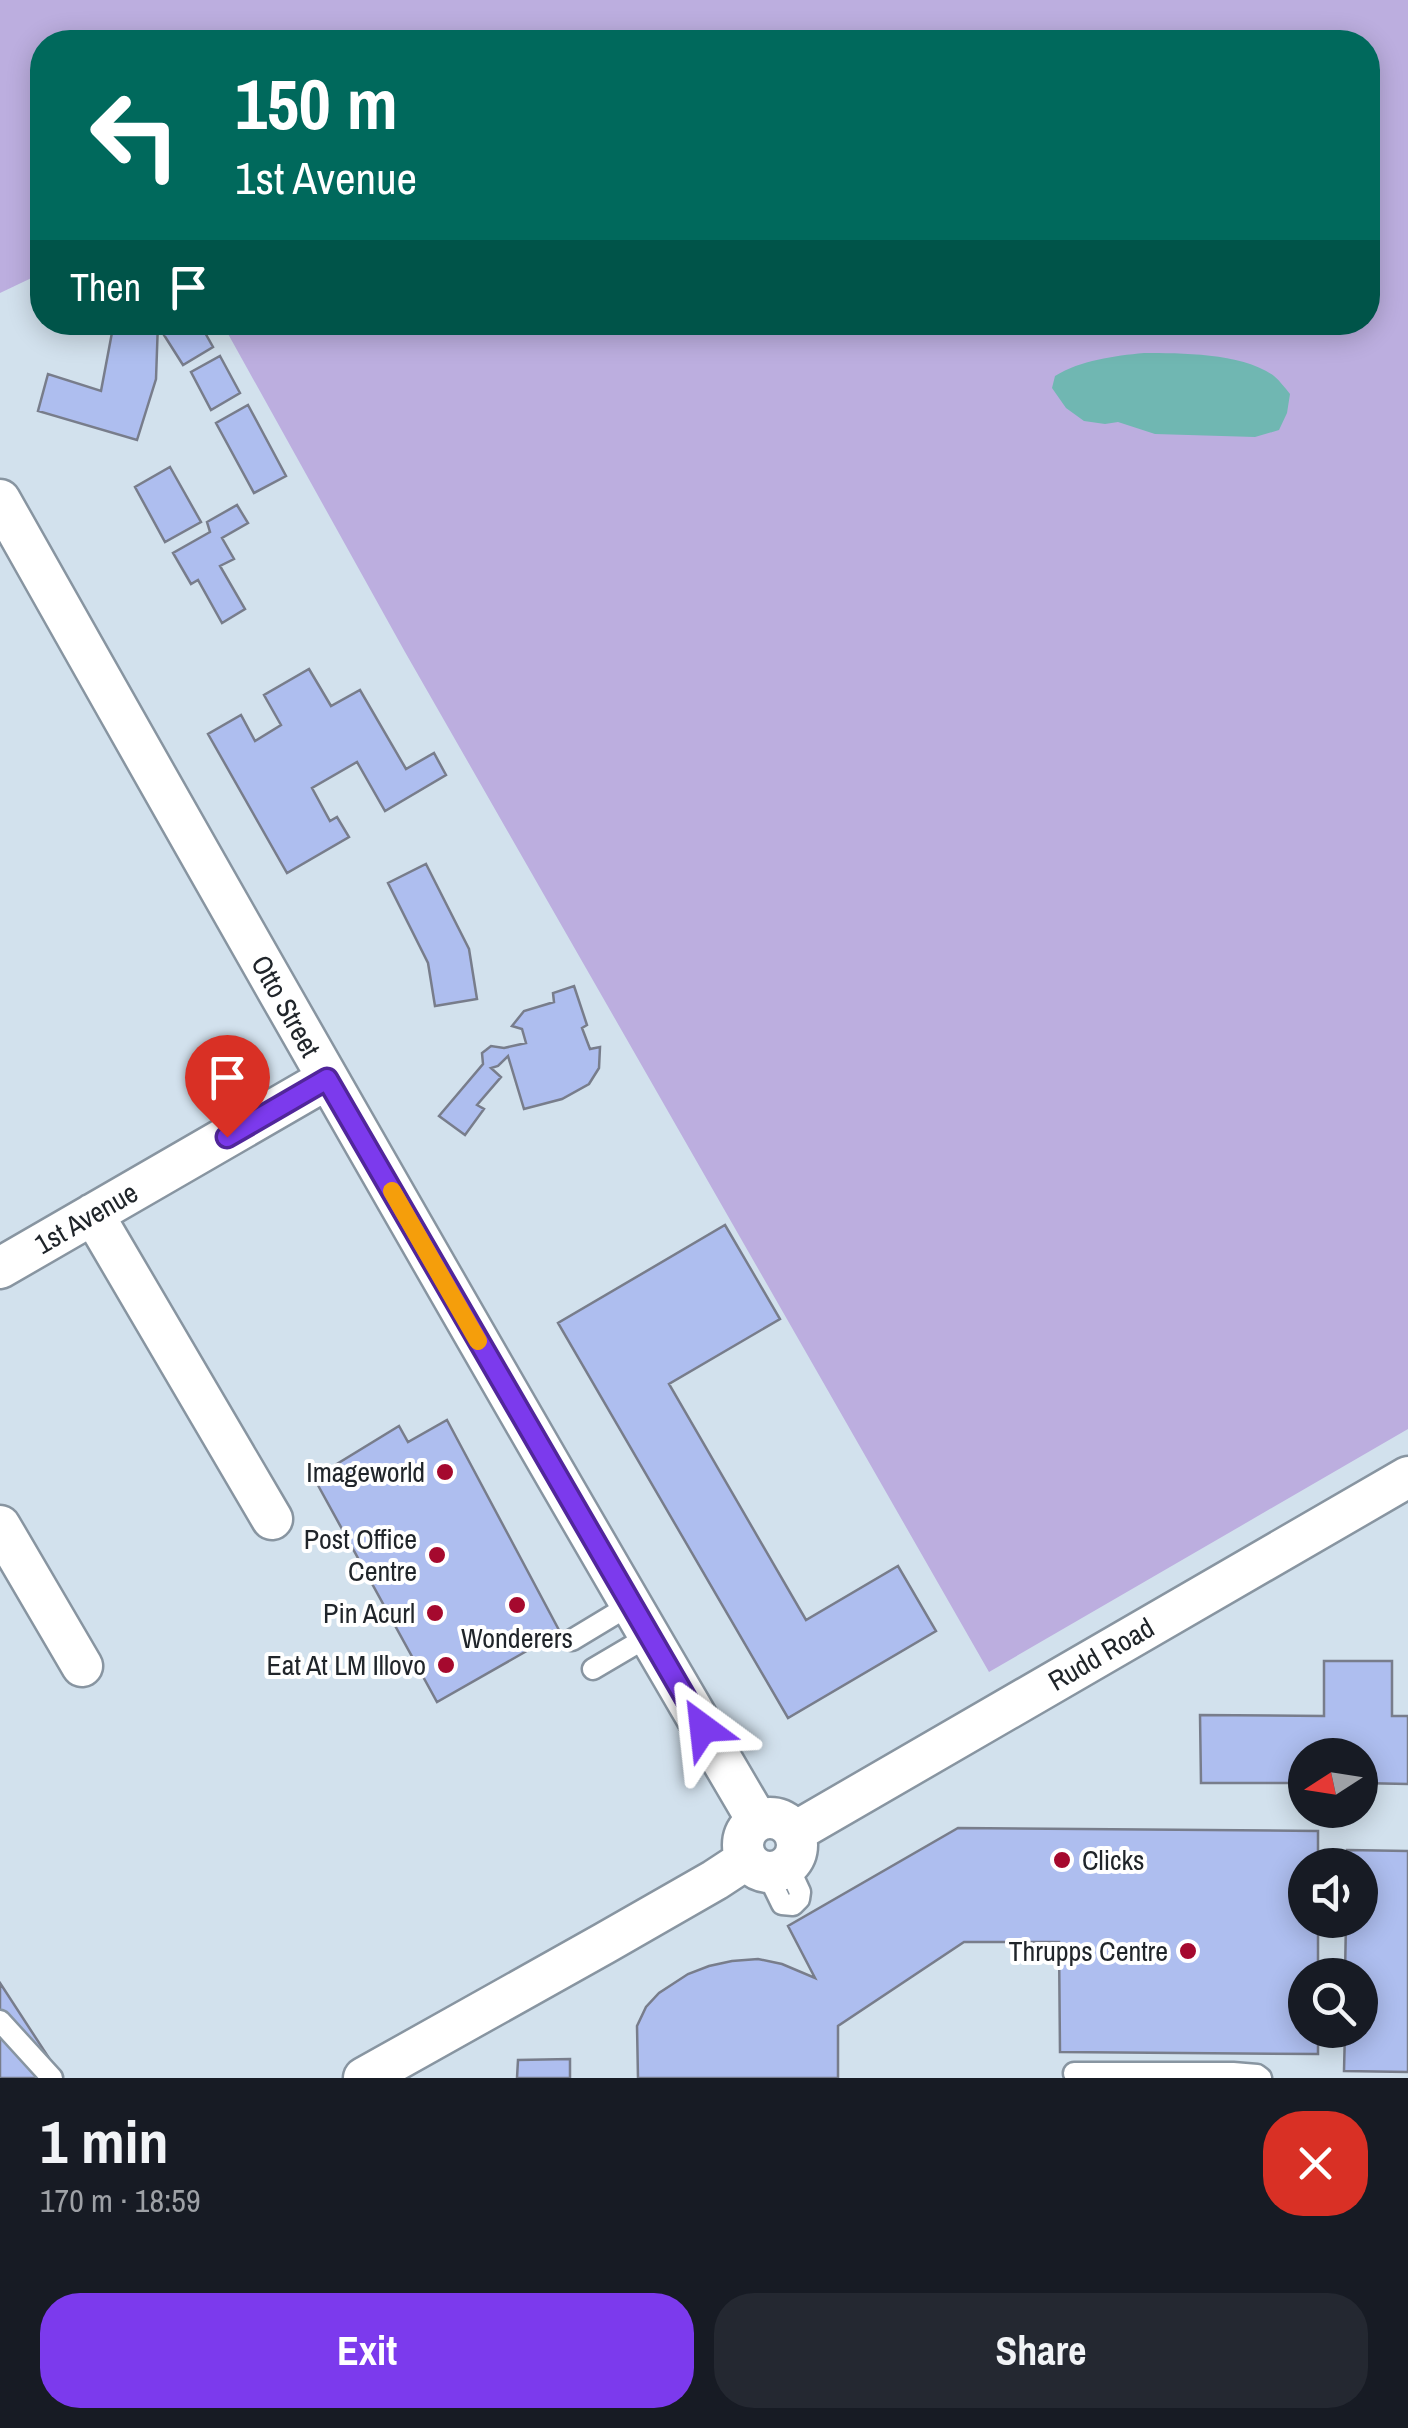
<!DOCTYPE html>
<html lang="en">
<head>
<meta charset="utf-8">
<style>
	:root { --surface:#171b24; --page:#242831; --text:#f1f3f6; --muted:#9ea1a6; --accent:#7c3aed }
	body { margin:0; font-family:"Archivo Narrow",sans-serif; background:var(--page); color:var(--text); height:100vh; display:flex; flex-direction:column; font-size:38px; white-space:nowrap }
	* { box-sizing:border-box; margin:0 }
	p { font-size:32px; color:var(--muted) }
	.icon { flex:none; width:55px; height:55px; fill:none; stroke:currentColor; stroke-width:2; stroke-linecap:round; stroke-linejoin:round }
	.map { position:relative; height:2078px; overflow:hidden }
	.drawer { display:flex; flex-direction:column; background:var(--surface); flex:1 }
	.drawer>* { flex:none }
	.banner { position:absolute; left:30px; top:30px; width:1350px; height:305px; border-radius:40px; box-shadow:0 5px 25px #0003; background:#00695c; color:#fff; overflow:hidden }
	.needle { width:65px; rotate:258deg }
	.buttons { position:absolute; left:1288px; top:1738px; display:grid; gap:20px }
	.buttons a { display:grid; place-items:center; width:90px; height:90px; border-radius:50%; background:var(--surface); box-shadow:0 5px 25px #0003; font-size:50px }
	.pin { position:absolute; display:grid; place-items:center; width:85px; height:85px; color:#fff; margin:-102px -42px; border-radius:50% 50% 50% 0; rotate:-45deg; box-shadow:0 0 10px #0007 }
	.pin .icon { rotate:45deg }
	.me { position:absolute; width:110px; margin:-55px; rotate:330deg; stroke-linejoin:round; filter:drop-shadow(0 0 8px #0008) }
	.turn { display:flex; align-items:center; gap:35px; height:210px; padding:0 40px; font-size:45px }
	.turn .icon { width:130px; height:130px; stroke-width:2.5 }
	.turn b { display:block; font-size:70px; line-height:85px }
	.then { display:flex; align-items:center; height:95px; padding:0 40px; background:#0003; gap:20px; font-size:38px }
	.round { display:grid; place-items:center; flex:none; width:105px; height:105px; border-radius:40px; background:var(--page) }
	.headline { display:flex; align-items:center; justify-content:space-between; height:170px; padding:0 40px }
	h1 { font-size:60px; font-weight:700; line-height:75px }
	.cta { display:flex; gap:20px; margin-top:auto; padding:20px 40px }
	.cta a { flex:1; height:115px; border-radius:40px; background:var(--accent); color:#fff; font-size:40px; font-weight:700; line-height:115px; text-align:center }
	.cta a+a { background:var(--page); color:var(--text) }
	.map>svg:first-child { display:block }
	.green { fill:#bcaedf }
	.water { fill:#70b7b2 }
	.building { fill:#aebeef; stroke:#787d8b; stroke-width:2.5 }
	.lines { fill:none; stroke-linecap:round; stroke-linejoin:round }
	.lane-casing { stroke:#8895a1; stroke-width:25 }
	.street-casing { stroke:#8895a1; stroke-width:45 }
	.lane { stroke:#fff; stroke-width:20 }
	.street { stroke:#fff; stroke-width:40 }
	.route-casing { stroke:#51269a; stroke-width:25 }
	.route { stroke:#7c3aed; stroke-width:18 }
	.slow { stroke:#f59e0b; stroke-width:18 }
	.poi-dot { fill:#a5092e; stroke:#fff; stroke-width:4 }
	.labels { text-anchor:middle; stroke-width:8; stroke-linejoin:round; paint-order:stroke }
	.street-label { font-size:28px; fill:#20252a; stroke:#fff }
	.poi-label { font-size:28px; fill:#20252a; stroke:#fff; text-anchor:end }
</style>
</head>
<body>
<div class="map">
<svg width="1408" height="2078" viewBox="0 0 1408 2078">
	<rect width="100%" height="100%" fill="#d2e1ed"/>
	<path class="green" d="M0,0H1408V1429L989,1672L405,652L222,323L1368,322V42H42V273L0,293Z"/>
	<path class="water" d="M1144,353C1181,353 1243,353 1274,376C1280,381 1285,388 1290,394L1287,413L1279,430L1255,437L1155,434L1118,422L1105,424L1084,421L1066,408L1052,388L1055,376C1081,360 1114,356 1144,353Z"/>
	<path class="building" d="M114,322H158L156,379L137,440L38,411L48,374L101,391Z
		M168,322H199L213,347L183,365L164,335L172,329Z
		M220,356L240,393L211,410L191,372Z
		M248,405L286,476L254,493L216,423Z
		M170,467L201,522L165,542L135,487Z
		M237,505L248,523L222,538L234,559L220,566L245,609L222,623L198,580L191,584L173,553L210,532L207,522Z
		M309,669L331,706L360,690L406,769L434,753L446,775L385,811L357,762L312,788L330,821L337,817L349,837L287,873L208,734L241,715L255,741L281,725L264,695Z
		M426,864L469,949L477,999L435,1006L428,963L388,883Z
		M574,986L587,1025L582,1028L590,1049L600,1047L599,1068L589,1084L562,1099L524,1109L508,1056L498,1066L491,1068L501,1077L477,1105L484,1109L465,1135L439,1116L483,1064L482,1053L486,1050L491,1046L504,1048L526,1043L522,1029L512,1026L524,1011L554,1002L553,993Z
		M725,1225L780,1319L669,1384L806,1620L898,1566L936,1631L788,1718L558,1323Z
		M447,1420L560,1632L437,1702L314,1478L399,1426L408,1442Z
		M1324,1661H1392V1716H1408V1784L1360,1783V1755H1305V1783H1201L1200,1715L1324,1716Z
		M958,1828L1318,1831V1865H1305V1920H1318V1975H1305V2030H1318V2054L1060,2052L1059,1942H964L838,2026V2078H638L637,2026L646,2007L659,1993L688,1974L709,1966L732,1961L758,1959L782,1964L815,1978L788,1926Z
		M1347,1850L1408,1851V2072L1344,2071L1345,2030H1360V1975H1345L1346,1920H1360V1865H1347Z
		M0,1983L62,2078H0Z
		M570,2059V2078H517L518,2060Z"/>
	<g class="lines">
		<defs>
			<path id="lane" d="M572,1640L630,1605
				M593,1669L649,1636
				M766,1871L782,1904L793,1905L799,1899L800,1892L788,1866
				M0,2021L52,2078
				M1074,2073H1233L1257,2075L1261,2078"/>
			<path id="street" d="M0,500C249,942 500,1383 757,1820
				M93,1214L272,1519
				M0,1268L327,1079
				M0,1526L82,1666
				M743 1845a27 27 0 1 1 54 0a27 27 0 1 1-54 0Z
				M795,1832L1408,1477
				M364,2078L605,1943L715,1880L747,1859"/>
		</defs>
		<use href="#lane" class="lane-casing"/>
		<use href="#street" class="street-casing"/>
		<use href="#lane" class="lane"/>
		<use href="#street" class="street"/>
	</g>
	<g class="lines">
		<defs>
			<path id="route" d="M227,1137L327,1079L703,1728"/>
		</defs>
		<use href="#route" class="route-casing"/>
		<use href="#route" class="route"/>
		<path class="slow" d="M392,1191L478,1341"/>
	</g>
	<g class="poi-dot">
		<circle cx="445" cy="1472" r="10"/>
		<circle cx="437" cy="1555" r="10"/>
		<circle cx="517" cy="1605" r="10"/>
		<circle cx="435" cy="1613" r="10"/>
		<circle cx="446" cy="1665" r="10"/>
		<circle cx="1062" cy="1860" r="10"/>
		<circle cx="1188" cy="1951" r="10"/>
	</g>
	<g class="labels">
		<g class="street-label">
			<text transform="translate(286 1006) rotate(61)" y="10">Otto Street</text>
			<text transform="translate(86 1218) rotate(-30)" y="10">1st Avenue</text>
			<text transform="translate(1101 1654) rotate(-30)" y="10">Rudd Road</text>
		</g>
		<g class="poi-label">
			<text x="425" y="1482">Imageworld</text>
			<text x="417" y="1549">Post Office<tspan x="417" dy="32">Centre</tspan></text>
			<text x="415" y="1623">Pin Acurl</text>
			<text x="517" y="1648" text-anchor="middle">Wonderers</text>
			<text x="426" y="1675">Eat At LM Illovo</text>
			<text x="1082" y="1870" text-anchor="start">Clicks</text>
			<text x="1168" y="1961">Thrupps Centre</text>
		</g>
	</g>
</svg>
<div class="buttons">
<a><svg class="needle" viewBox="-14 -14 28 28"><path d="M0-13l5 13h-10z" fill="#e53935"/><path d="M0 13l5-13h-10z" fill="#9ea1a6"/></svg></a>
<a><svg class="icon" aria-label="sound" viewBox="0 0 24 24"><path d="M4 9h4l5-4v14l-5-4H4zM17 9q2 3 0 6"/></svg></a>
<a><svg class="icon" aria-label="search" viewBox="0 0 24 24"><circle cx="10" cy="10" r="6"/><path d="M15 15l6 6"/></svg></a>
</div>
<div class="pin" style="left:227px;top:1137px;background:#d93025"><svg class="icon" aria-label="arrive" viewBox="0 0 24 24"><path d="M6 21V4h12l-3 4 3 4H6"/></svg></div>
<svg class="me" style="left:703px;top:1728px" viewBox="-20 -20 40 40"><path d="M0-17L14 15 0 8-14 15z" fill="#7c3aed" stroke="#fff" stroke-width="4"/></svg>
<div class="banner">
<div class="turn"><svg class="icon" aria-label="left" viewBox="0 0 24 24"><path d="M17 20v-9H6M10 6l-5 5 5 5"/></svg><div><b>150 m</b>1st Avenue</div></div>
<div class="then">Then<svg class="icon" aria-label="arrive" viewBox="0 0 24 24"><path d="M6 21V4h12l-3 4 3 4H6"/></svg></div>
</div>
</div>
<section class="drawer">
<div class="headline"><div><h1>1 min</h1><p>170 m · 18:59</p></div><a class="round" style="background:#d93025;color:#fff"><svg class="icon" aria-label="close" viewBox="0 0 24 24"><path d="M6 6l12 12M18 6L6 18"/></svg></a></div>
<div class="cta"><a>Exit</a><a>Share</a></div>
</section>
</body>
</html>
